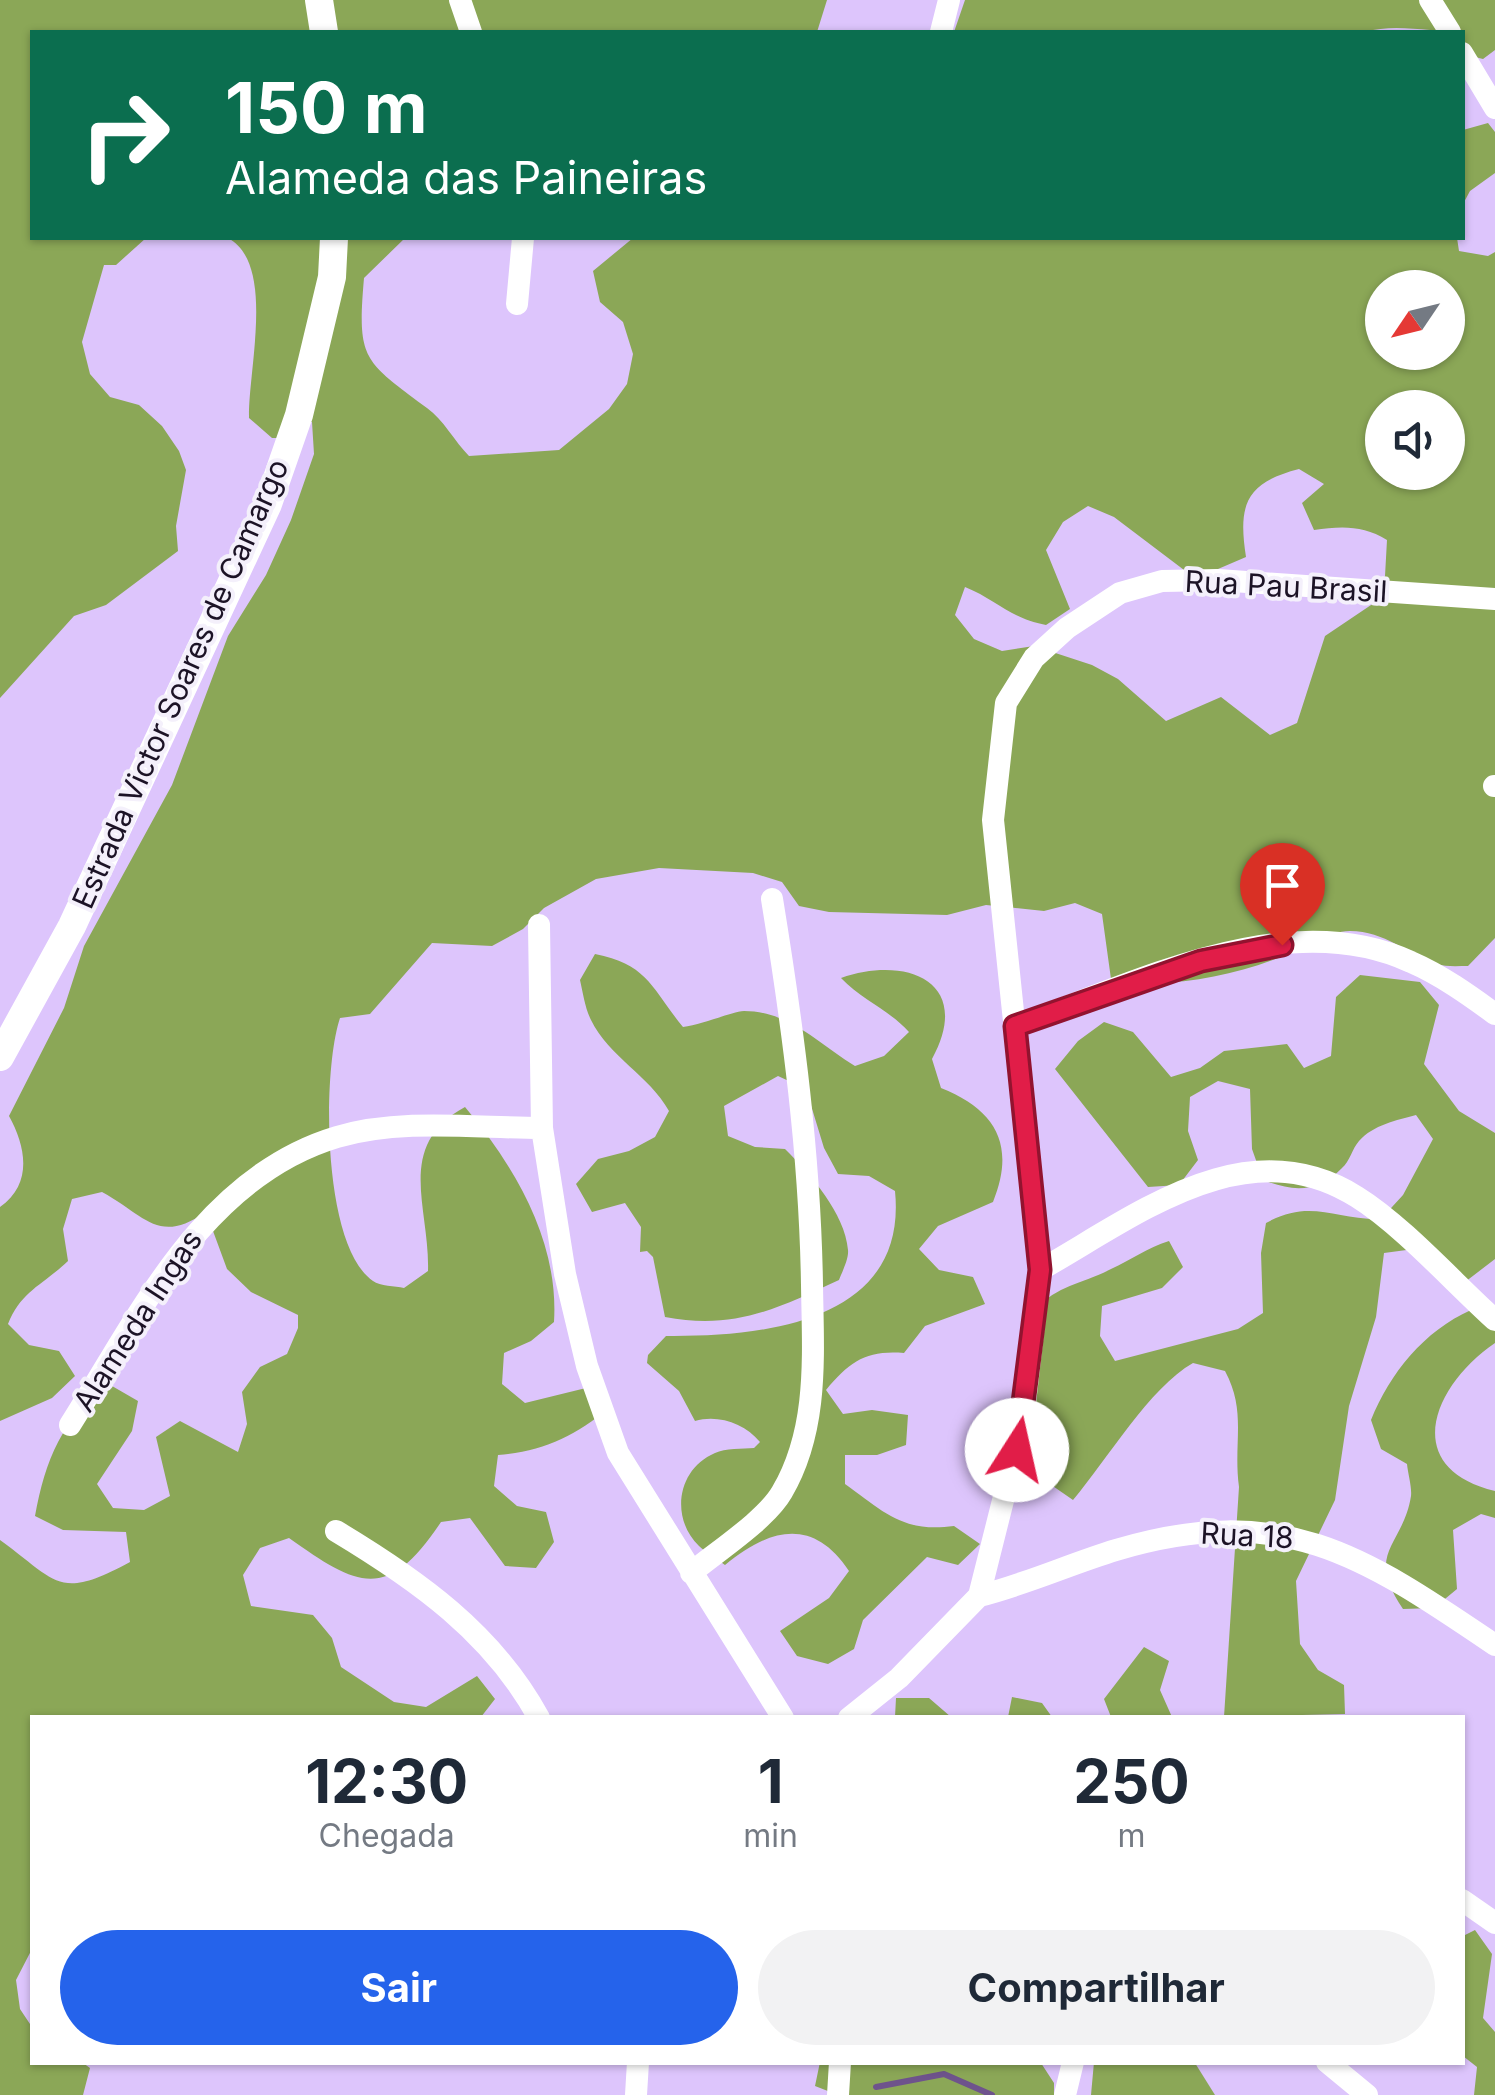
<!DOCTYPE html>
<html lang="pt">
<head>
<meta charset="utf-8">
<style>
	:root { --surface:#fff; --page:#f2f2f3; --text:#1f2937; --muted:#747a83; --accent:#2563eb }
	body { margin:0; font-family:Inter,sans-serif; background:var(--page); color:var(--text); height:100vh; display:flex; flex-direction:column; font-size:38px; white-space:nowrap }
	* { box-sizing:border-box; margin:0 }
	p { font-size:32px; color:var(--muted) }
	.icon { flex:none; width:55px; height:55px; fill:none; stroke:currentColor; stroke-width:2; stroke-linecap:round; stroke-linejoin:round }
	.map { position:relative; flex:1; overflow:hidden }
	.details { position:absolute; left:30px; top:1715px; width:1435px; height:350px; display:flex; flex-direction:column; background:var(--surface); border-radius:0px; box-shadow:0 2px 8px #0004 }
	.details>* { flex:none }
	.top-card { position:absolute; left:30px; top:30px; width:1435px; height:210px; border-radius:0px; box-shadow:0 2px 8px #0004; background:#0b6e4f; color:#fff; overflow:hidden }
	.needle { width:65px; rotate:235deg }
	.buttons { position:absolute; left:1365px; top:270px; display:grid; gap:20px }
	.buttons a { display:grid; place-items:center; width:100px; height:100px; border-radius:50%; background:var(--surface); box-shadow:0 2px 8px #0004; font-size:50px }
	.pin { position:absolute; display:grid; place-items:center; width:85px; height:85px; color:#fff; margin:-102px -42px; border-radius:50% 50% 50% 0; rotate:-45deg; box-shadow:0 0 10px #0007 }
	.pin .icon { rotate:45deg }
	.me { position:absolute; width:110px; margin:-55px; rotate:10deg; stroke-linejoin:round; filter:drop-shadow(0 0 8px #0008) }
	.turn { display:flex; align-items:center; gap:35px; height:210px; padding:0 30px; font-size:45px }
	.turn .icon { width:130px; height:130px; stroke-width:2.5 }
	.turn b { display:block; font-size:70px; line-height:85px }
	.eta { display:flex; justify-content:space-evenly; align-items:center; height:170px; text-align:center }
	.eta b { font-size:60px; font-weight:700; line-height:70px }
	.primary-button { display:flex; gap:20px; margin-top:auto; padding:20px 30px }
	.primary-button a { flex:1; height:115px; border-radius:60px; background:var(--accent); color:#fff; font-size:40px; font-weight:700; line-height:115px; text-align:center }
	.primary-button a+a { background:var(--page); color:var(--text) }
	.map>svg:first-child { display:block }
	.forest { fill:#8ba757; fill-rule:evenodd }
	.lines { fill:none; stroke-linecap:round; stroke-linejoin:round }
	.stream { stroke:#6e538c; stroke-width:6 }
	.minor { stroke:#fff; stroke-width:22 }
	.major { stroke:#fff; stroke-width:28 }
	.route-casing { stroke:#92132f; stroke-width:25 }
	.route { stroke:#e11d48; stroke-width:18 }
	.labels { text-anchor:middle; stroke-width:8; stroke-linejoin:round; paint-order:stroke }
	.street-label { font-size:30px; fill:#1c1326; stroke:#f4f0fb }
</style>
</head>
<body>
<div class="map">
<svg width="1495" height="2095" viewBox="0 0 1495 2095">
	<rect width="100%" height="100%" fill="#ddc5fc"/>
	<path class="forest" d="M0,0H827L817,32H32V238H146L116,265H104L82,342L90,374L110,397L139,405L162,426L179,451L186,470L176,526L178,551L106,605L74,616L0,698Z
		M965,0H1495V50L1483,59L1463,54L1462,32C1433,32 1393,23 1366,32H954Z
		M1488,123L1495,132V173L1470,191L1463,204V130Z
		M228,238H405L364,278C357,360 363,360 427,408C443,419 455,442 469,456L559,450L609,409L627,384L633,354L623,322L600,302L593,271L633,238H1457L1459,251L1488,256L1495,252V938L1468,966C1458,966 1445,967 1437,964C1407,954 1385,931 1350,931C1327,932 1313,943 1293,952C1237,976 1170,990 1111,979L1102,914L1075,903L1044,911L986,905L947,915L829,912L799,906L782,882L753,873L659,868L596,879L544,908L523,929L492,946L432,943L370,1014L340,1018C322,1072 322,1246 373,1281C380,1286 395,1286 404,1288L428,1271C430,1207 394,1146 465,1107C516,1168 559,1242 554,1322L531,1341L504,1353L502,1384L525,1403L586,1388L609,1408C575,1436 542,1452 498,1455L494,1486L517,1506L546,1512L554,1542L536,1568L505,1566L470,1518L441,1522C387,1603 358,1587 289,1538L260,1548L243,1575L251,1606L313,1615L332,1638L341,1667L394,1702L426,1707L477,1676L495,1699L481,1717L32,1718V1949L16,1980L20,2009L32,2027V2062L83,2063L90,2068L83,2095H0V1540C58,1582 58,1601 130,1562L126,1532L63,1530L35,1516C45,1462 62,1414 112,1386L138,1401L132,1431L97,1484L113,1508L144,1510L170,1496L156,1437L180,1421L238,1452L247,1424L242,1392L260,1367L287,1354L298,1328V1315L251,1292L227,1269L206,1212C158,1245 146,1216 102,1192L72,1199L63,1229L68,1261C43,1285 21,1291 8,1324L29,1345L59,1351L75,1376L52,1398L0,1421V1207C33,1184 26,1147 9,1116L64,1008L84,946L172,785L228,636L266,575L291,520L314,454L312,422L307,421L298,438H272L249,418C248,369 276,264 228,238ZM1382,288H1448V352H1382ZM1382,408H1448V472H1382ZM1299,469L1324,484L1302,503L1314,530C1341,526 1363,525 1387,540L1385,576L1374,603L1325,636L1297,723L1270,735L1221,697L1166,721L1118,679L1092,665L1034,646L1002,651L974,639L955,615L965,587C997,600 1011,619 1046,625L1070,609L1046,550L1063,522L1088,506L1114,517L1188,573L1218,569L1246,557C1238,505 1245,483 1299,469Z
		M595,954C649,965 651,988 683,1027C702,1025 730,1012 744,1011C789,1011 819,1044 855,1066L884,1056L909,1032C888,1009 862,1000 841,978C907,955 974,982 932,1059L941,1088C996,1110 1016,1145 993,1202L938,1226L919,1249L939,1270L973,1277L985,1304L925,1326L904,1353C867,1350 850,1361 826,1390L843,1414L872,1410L908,1415L906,1445L877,1455H845V1484C884,1512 903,1533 954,1526L980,1544L958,1565L927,1557L863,1620L854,1649L828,1664L797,1656L780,1631L829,1598L849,1571C813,1517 770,1528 725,1565C717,1559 706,1553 699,1546C670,1518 677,1469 715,1453C725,1448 743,1449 754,1448L760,1442C745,1423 717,1414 695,1421L679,1391L647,1363L648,1355L666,1336C766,1337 908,1321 895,1191L869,1176L838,1174L824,1148L806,1089L778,1076L724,1106L728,1136L755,1147L785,1149C810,1174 845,1213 848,1250C849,1259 842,1272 839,1280C777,1309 734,1330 665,1317L653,1257L647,1251L640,1252L641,1227L625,1203L592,1212L576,1184L598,1159L629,1151L655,1137L669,1111C649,1075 609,1057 591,1020C585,1008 583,993 580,980Z
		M1360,975L1420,982L1439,1005L1424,1064L1459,1111L1495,1133V1259L1465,1282L1414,1249L1384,1253L1376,1317L1349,1406L1335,1500L1296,1581L1300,1644L1318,1670L1344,1685L1345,1714L1224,1717L1239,1487C1233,1442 1247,1412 1225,1371L1193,1363C1150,1387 1107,1460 1073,1500L1047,1482L1031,1457L1034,1310C1060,1284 1080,1285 1111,1269C1131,1260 1147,1248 1169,1241L1183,1267L1162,1288L1102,1306L1100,1336L1115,1361L1238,1329L1263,1313L1261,1253L1266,1223C1311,1198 1334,1220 1381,1219L1403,1195L1433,1139L1416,1115C1397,1120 1373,1125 1359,1141C1352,1149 1350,1161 1342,1168C1318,1193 1293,1192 1263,1180L1252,1149L1250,1089L1218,1081L1190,1097L1188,1131L1198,1160L1179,1185L1148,1187L1055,1069L1078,1041L1104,1022L1133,1032L1171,1077L1200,1068L1224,1051L1287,1044L1304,1068L1331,1056L1336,997Z
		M1471,1310L1495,1312V1343C1433,1385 1399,1468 1495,1491V1518L1481,1514L1453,1530L1457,1589L1434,1608L1403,1609C1364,1551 1403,1547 1411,1496C1412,1487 1408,1474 1407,1464L1381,1449L1371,1420C1390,1373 1424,1331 1471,1310Z
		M1144,1647L1169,1661L1160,1690L1172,1717H1111L1104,1699Z
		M1012,1697L1042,1703L1052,1717H1008Z
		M896,1698H929L951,1717H895Z
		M1475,1930L1492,1954L1483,2018L1495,2032V2095H1474L1477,2067L1463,2056V1936Z
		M820,2062L1041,2063L1054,2083V2095H838L815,2086Z
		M1094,2062L1195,2063L1215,2095H1091Z"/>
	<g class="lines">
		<path class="stream" d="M876,2087L944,2074L992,2095"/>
		<path class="minor" d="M460,0L471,32
			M1430,0L1450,32
			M941,32L949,0
			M1462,53L1495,108
			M517,304L523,238
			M1494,786H1495
			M539,925L542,1128L565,1274L587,1366L618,1453L783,1718
			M1015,1026C1134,984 1286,904 1411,962C1441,975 1469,995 1495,1014
			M1040,1270C1136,1216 1246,1127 1357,1197C1402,1225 1454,1283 1495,1320
			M70,1425C139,1316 203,1177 337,1137C401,1118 476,1128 542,1128
			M336,1531C416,1579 493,1633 539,1718
			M691,1573C716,1552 766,1520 782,1492C819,1429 813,1355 812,1285C810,1155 793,1028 772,899
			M979,1596C1027,1584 1070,1564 1116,1550C1282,1501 1361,1554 1495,1645
			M849,1718L899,1678L979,1596L1023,1421L1040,1270L993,820L1006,703L1034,658L1067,628L1120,593L1162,581L1218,580L1495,599
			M1462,1900L1495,1923
			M1327,2062L1367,2095
			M636,2095L638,2062
			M838,2095L840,2062
			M1065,2095L1073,2062"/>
		<path class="major" d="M319,0L324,32
			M0,1057L72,926L268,504L299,415L332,277L334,238"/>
	</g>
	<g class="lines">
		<defs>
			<path id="route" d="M1017,1450L1040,1270L1015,1026L1201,961L1282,945"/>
		</defs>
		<use href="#route" class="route-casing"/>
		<use href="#route" class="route"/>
	</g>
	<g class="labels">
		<g class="street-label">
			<text transform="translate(1286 587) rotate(3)" y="10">Rua Pau Brasil</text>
			<text transform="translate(181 684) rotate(-66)" y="10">Estrada Victor Soares de Camargo</text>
			<text transform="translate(138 1321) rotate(-57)" y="10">Alameda Ingas</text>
			<text transform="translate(1247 1536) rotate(3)" y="10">Rua 18</text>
		</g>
	</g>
</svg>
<div class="buttons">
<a><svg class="needle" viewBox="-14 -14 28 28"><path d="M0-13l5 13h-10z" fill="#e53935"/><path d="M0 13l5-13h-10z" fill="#747a83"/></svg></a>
<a><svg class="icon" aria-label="sound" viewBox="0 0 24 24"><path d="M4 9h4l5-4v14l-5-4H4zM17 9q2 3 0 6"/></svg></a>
</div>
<div class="pin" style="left:1282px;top:945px;background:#d93025"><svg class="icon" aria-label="arrive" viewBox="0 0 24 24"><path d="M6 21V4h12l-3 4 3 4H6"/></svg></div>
<svg class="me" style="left:1017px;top:1450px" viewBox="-20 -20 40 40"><circle r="19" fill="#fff"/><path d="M0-13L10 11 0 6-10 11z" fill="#e11d48"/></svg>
<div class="top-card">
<div class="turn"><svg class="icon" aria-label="right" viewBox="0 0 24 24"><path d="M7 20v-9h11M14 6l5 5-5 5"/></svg><div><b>150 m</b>Alameda das Paineiras</div></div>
</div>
<section class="details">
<div class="eta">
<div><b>12:30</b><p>Chegada</p></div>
<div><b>1</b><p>min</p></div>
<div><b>250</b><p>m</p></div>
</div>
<div class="primary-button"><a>Sair</a><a>Compartilhar</a></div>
</section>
</div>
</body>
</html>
